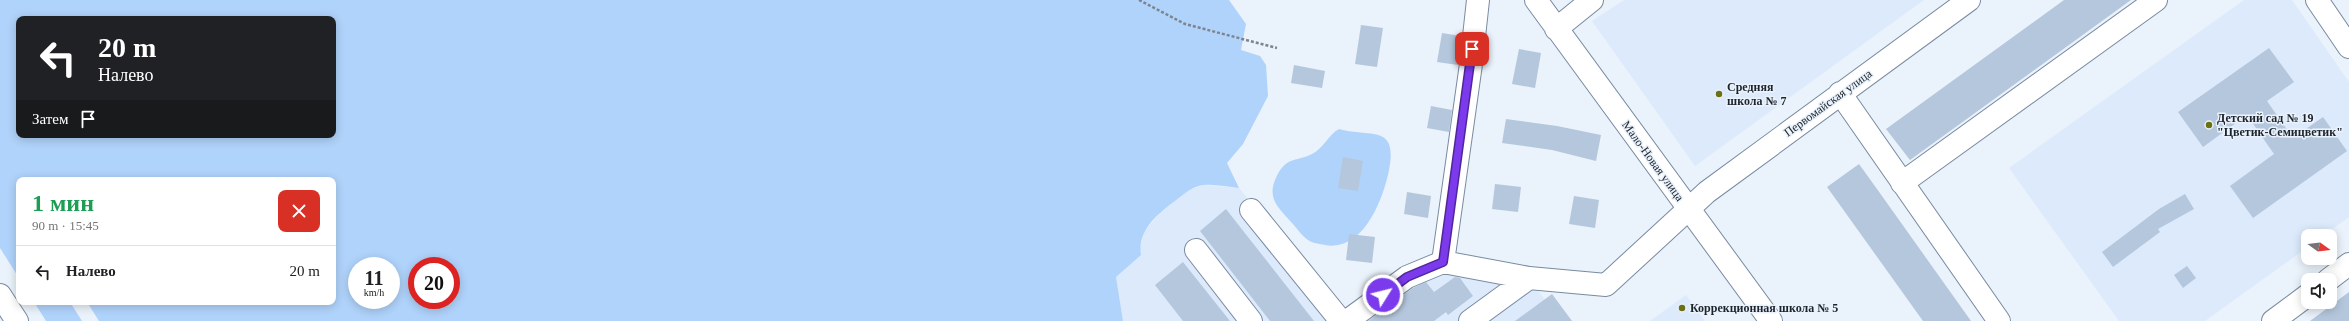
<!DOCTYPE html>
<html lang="ru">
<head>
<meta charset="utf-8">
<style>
	:root { --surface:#fff; --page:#f2f2f2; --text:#202124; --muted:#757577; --line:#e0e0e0 }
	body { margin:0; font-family:Georgia,serif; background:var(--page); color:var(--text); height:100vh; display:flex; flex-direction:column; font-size:15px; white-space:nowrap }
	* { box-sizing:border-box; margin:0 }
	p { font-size:13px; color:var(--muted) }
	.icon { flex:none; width:22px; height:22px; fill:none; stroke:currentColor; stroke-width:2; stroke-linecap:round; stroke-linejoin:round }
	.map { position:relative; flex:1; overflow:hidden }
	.panel { position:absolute; left:16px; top:177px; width:320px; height:128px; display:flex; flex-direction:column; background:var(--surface); border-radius:8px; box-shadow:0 2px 10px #0003 }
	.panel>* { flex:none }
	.banner { position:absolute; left:16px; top:16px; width:320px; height:122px; border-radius:8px; box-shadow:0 2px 10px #0003; background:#202124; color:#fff; overflow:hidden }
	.needle { width:26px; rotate:105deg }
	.tools { position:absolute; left:2301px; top:229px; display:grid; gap:8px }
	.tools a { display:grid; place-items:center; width:36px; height:36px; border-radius:8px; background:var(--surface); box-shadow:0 2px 10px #0003; font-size:20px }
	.speed { position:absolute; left:348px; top:257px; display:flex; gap:8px; font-size:20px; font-weight:700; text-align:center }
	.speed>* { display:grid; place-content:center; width:52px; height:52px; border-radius:50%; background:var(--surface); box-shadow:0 2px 10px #0003; line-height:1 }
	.speed small { font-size:10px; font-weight:400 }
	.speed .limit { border:6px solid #d22; background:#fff; color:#111 }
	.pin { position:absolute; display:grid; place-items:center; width:34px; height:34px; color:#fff; margin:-17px; border-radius:8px; box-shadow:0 2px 6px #0006 }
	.me { position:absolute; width:44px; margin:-22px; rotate:54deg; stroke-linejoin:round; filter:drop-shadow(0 0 3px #0008) }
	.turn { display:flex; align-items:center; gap:14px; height:84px; padding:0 16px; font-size:18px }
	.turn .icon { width:52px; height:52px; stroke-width:2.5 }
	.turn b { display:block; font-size:28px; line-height:34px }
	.then { display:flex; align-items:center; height:38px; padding:0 16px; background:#0003; gap:8px; font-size:15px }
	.round { display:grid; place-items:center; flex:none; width:42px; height:42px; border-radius:8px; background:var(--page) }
	.headline { display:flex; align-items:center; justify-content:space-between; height:68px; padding:0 16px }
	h1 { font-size:24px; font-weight:700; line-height:30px; color:#1e9e55 }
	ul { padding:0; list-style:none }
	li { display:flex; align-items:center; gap:12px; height:52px; padding:0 16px; border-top:1px solid var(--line) }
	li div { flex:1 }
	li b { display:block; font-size:15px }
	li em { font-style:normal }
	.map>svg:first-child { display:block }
	.built { fill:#dceafc }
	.green { fill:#b0d3fb; fill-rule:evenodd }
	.building { fill:#b5c7dd }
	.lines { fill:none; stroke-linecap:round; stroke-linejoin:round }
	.minor-casing { stroke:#798ba0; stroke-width:24 }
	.path { stroke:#7d848d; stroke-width:2.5; stroke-dasharray:3 2; stroke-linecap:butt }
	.minor { stroke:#fff; stroke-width:22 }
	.route-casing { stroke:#51269a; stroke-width:10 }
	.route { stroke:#7c3aed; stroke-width:7 }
	.poi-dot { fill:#6c7015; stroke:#eaf2fb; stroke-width:1.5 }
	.labels { text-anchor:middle; stroke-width:3; stroke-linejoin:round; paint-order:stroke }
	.poi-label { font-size:12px; font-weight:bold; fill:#1c232c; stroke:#eaf2fb; text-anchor:start }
	.street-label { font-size:12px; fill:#1c232c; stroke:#eaf2fb }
</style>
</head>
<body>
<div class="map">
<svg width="2349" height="321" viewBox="0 0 2349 321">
	<rect width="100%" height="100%" fill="#eaf2fb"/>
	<path class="built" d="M1624,0H1924L1695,166L1592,21Z
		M2244,0H2292L2349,82V217L2323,236H2308V247L2205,321H2119L2009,168Z
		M1205,185L1239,188L1342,314L1428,262L1535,287L1562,321H1123L1116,277L1141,255L1140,247L1144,232L1162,210L1188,190Z
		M1686,295L1705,321H1650Z"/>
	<path class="green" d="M0,0H1229L1246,24L1241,50L1260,56L1266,65L1268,96L1243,144L1227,163L1239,188C1228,187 1215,184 1204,185C1192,186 1184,194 1175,201C1157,214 1137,231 1141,255L1116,277L1123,321H99L87,302H333V180H19V278L0,248ZM19,19H333V135H19ZM357,266H391V300H357ZM417,266H451V300H417Z
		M1339,129C1370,138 1398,123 1389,170C1383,200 1363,252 1325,245C1320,244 1312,243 1308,240C1301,235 1297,228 1291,222C1280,209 1267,200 1275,180C1286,155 1294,163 1312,154C1323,149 1328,135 1339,129Z
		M34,302H70L82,321H46Z"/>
	<path class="building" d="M2064,0H2131L1910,160L1886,129Z
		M1361,25L1383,28L1377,67L1355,64Z
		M1442,33L1461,36L1458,65L1437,62Z
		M2269,48L2294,82L2267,101L2293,138L2323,117L2347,151L2253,218L2230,186L2274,154L2247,115L2203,147L2178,112Z
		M1519,49L1541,53L1535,88L1512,84Z
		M1294,65L1325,71L1322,88L1291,83Z
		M1431,106L1452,110L1449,132L1427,128Z
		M1506,119L1557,126L1601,135L1596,161L1552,150L1502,143Z
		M1343,157L1363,161L1358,191L1338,188Z
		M1859,164L1877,189L1971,321H1923L1827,187Z
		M1495,184L1521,187L1518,212L1492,209Z
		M1407,192L1431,196L1428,218L1404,214Z
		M2185,194L2194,209L2158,229L2160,232L2113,267L2102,252L2159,209Z
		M1574,196L1599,200L1595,228L1569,224Z
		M1226,209L1314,321H1270L1200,231Z
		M1349,234L1375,237L1372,263L1346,260Z
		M1183,262L1230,321H1183L1155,285Z
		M2187,266L2196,278L2183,288L2174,275Z
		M1455,277L1460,278L1473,296L1448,315L1446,312L1434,321H1368L1413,288L1426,282L1434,292Z
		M2349,292V321H2310Z
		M1552,294L1572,321H1515Z"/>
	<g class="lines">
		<defs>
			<path id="minor" d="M1536,0L1771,321
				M2317,0L2349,47
				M1556,29L1592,0
				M1840,93L1999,321
				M1902,183L2156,0
				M1251,210L1341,321
				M1196,250L1251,321
				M1443,262L1471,64L1478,0
				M2328,280L2349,264
				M0,295L17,321
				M1347,321L1407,277L1443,262L1529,278L1606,285L1707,192L1969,0
				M1470,321L1529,278
				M2273,321L2308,295"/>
		</defs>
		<use href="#minor" class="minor-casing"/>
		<path class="path" d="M1139,0L1185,24L1277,48"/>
		<use href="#minor" class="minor"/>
	</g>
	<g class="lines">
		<defs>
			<path id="route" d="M1383,295L1407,277L1443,262L1472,49"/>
		</defs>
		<use href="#route" class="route-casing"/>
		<use href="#route" class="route"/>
	</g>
	<g class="poi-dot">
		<circle cx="1719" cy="94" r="4"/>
		<circle cx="2209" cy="125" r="4"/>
		<circle cx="1682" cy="308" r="4"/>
	</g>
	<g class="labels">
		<g class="poi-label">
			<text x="1727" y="91">Средняя<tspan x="1727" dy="14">школа № 7</tspan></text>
			<text x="2217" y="122">Детский сад № 19<tspan x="2217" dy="14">"Цветик-Семицветик"</tspan></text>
			<text x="1690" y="312">Коррекционная школа № 5</text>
		</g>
		<g class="street-label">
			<text transform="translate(1828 103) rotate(-36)" y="4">Первомайская улица</text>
			<text transform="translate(1653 161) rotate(54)" y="4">Мало-Новая улица</text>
		</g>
	</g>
</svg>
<div class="tools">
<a><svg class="needle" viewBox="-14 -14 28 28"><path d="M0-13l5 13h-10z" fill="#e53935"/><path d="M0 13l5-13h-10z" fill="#757577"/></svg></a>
<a><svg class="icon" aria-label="sound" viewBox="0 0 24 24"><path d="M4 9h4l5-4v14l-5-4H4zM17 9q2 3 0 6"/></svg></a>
</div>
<div class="speed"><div>11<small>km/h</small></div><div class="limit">20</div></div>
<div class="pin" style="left:1472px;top:49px;background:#d93025"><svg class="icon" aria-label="arrive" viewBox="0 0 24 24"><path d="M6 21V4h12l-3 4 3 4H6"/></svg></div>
<svg class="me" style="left:1383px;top:295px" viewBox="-20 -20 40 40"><circle r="17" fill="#7c3aed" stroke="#fff" stroke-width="3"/><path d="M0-11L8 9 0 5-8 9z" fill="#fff"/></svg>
<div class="banner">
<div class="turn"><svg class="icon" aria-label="left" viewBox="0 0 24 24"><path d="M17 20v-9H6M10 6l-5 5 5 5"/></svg><div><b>20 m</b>Налево</div></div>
<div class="then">Затем<svg class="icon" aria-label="arrive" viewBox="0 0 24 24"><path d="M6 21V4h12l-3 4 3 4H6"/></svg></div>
</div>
<section class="panel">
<div class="headline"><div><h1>1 мин</h1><p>90 m · 15:45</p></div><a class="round" style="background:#d93025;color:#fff"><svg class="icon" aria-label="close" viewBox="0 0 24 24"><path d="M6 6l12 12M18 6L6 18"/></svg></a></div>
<ul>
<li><svg class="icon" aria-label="left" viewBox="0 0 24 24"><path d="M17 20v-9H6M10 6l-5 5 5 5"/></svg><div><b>Налево</b></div><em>20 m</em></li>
</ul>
</section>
</div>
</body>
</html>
